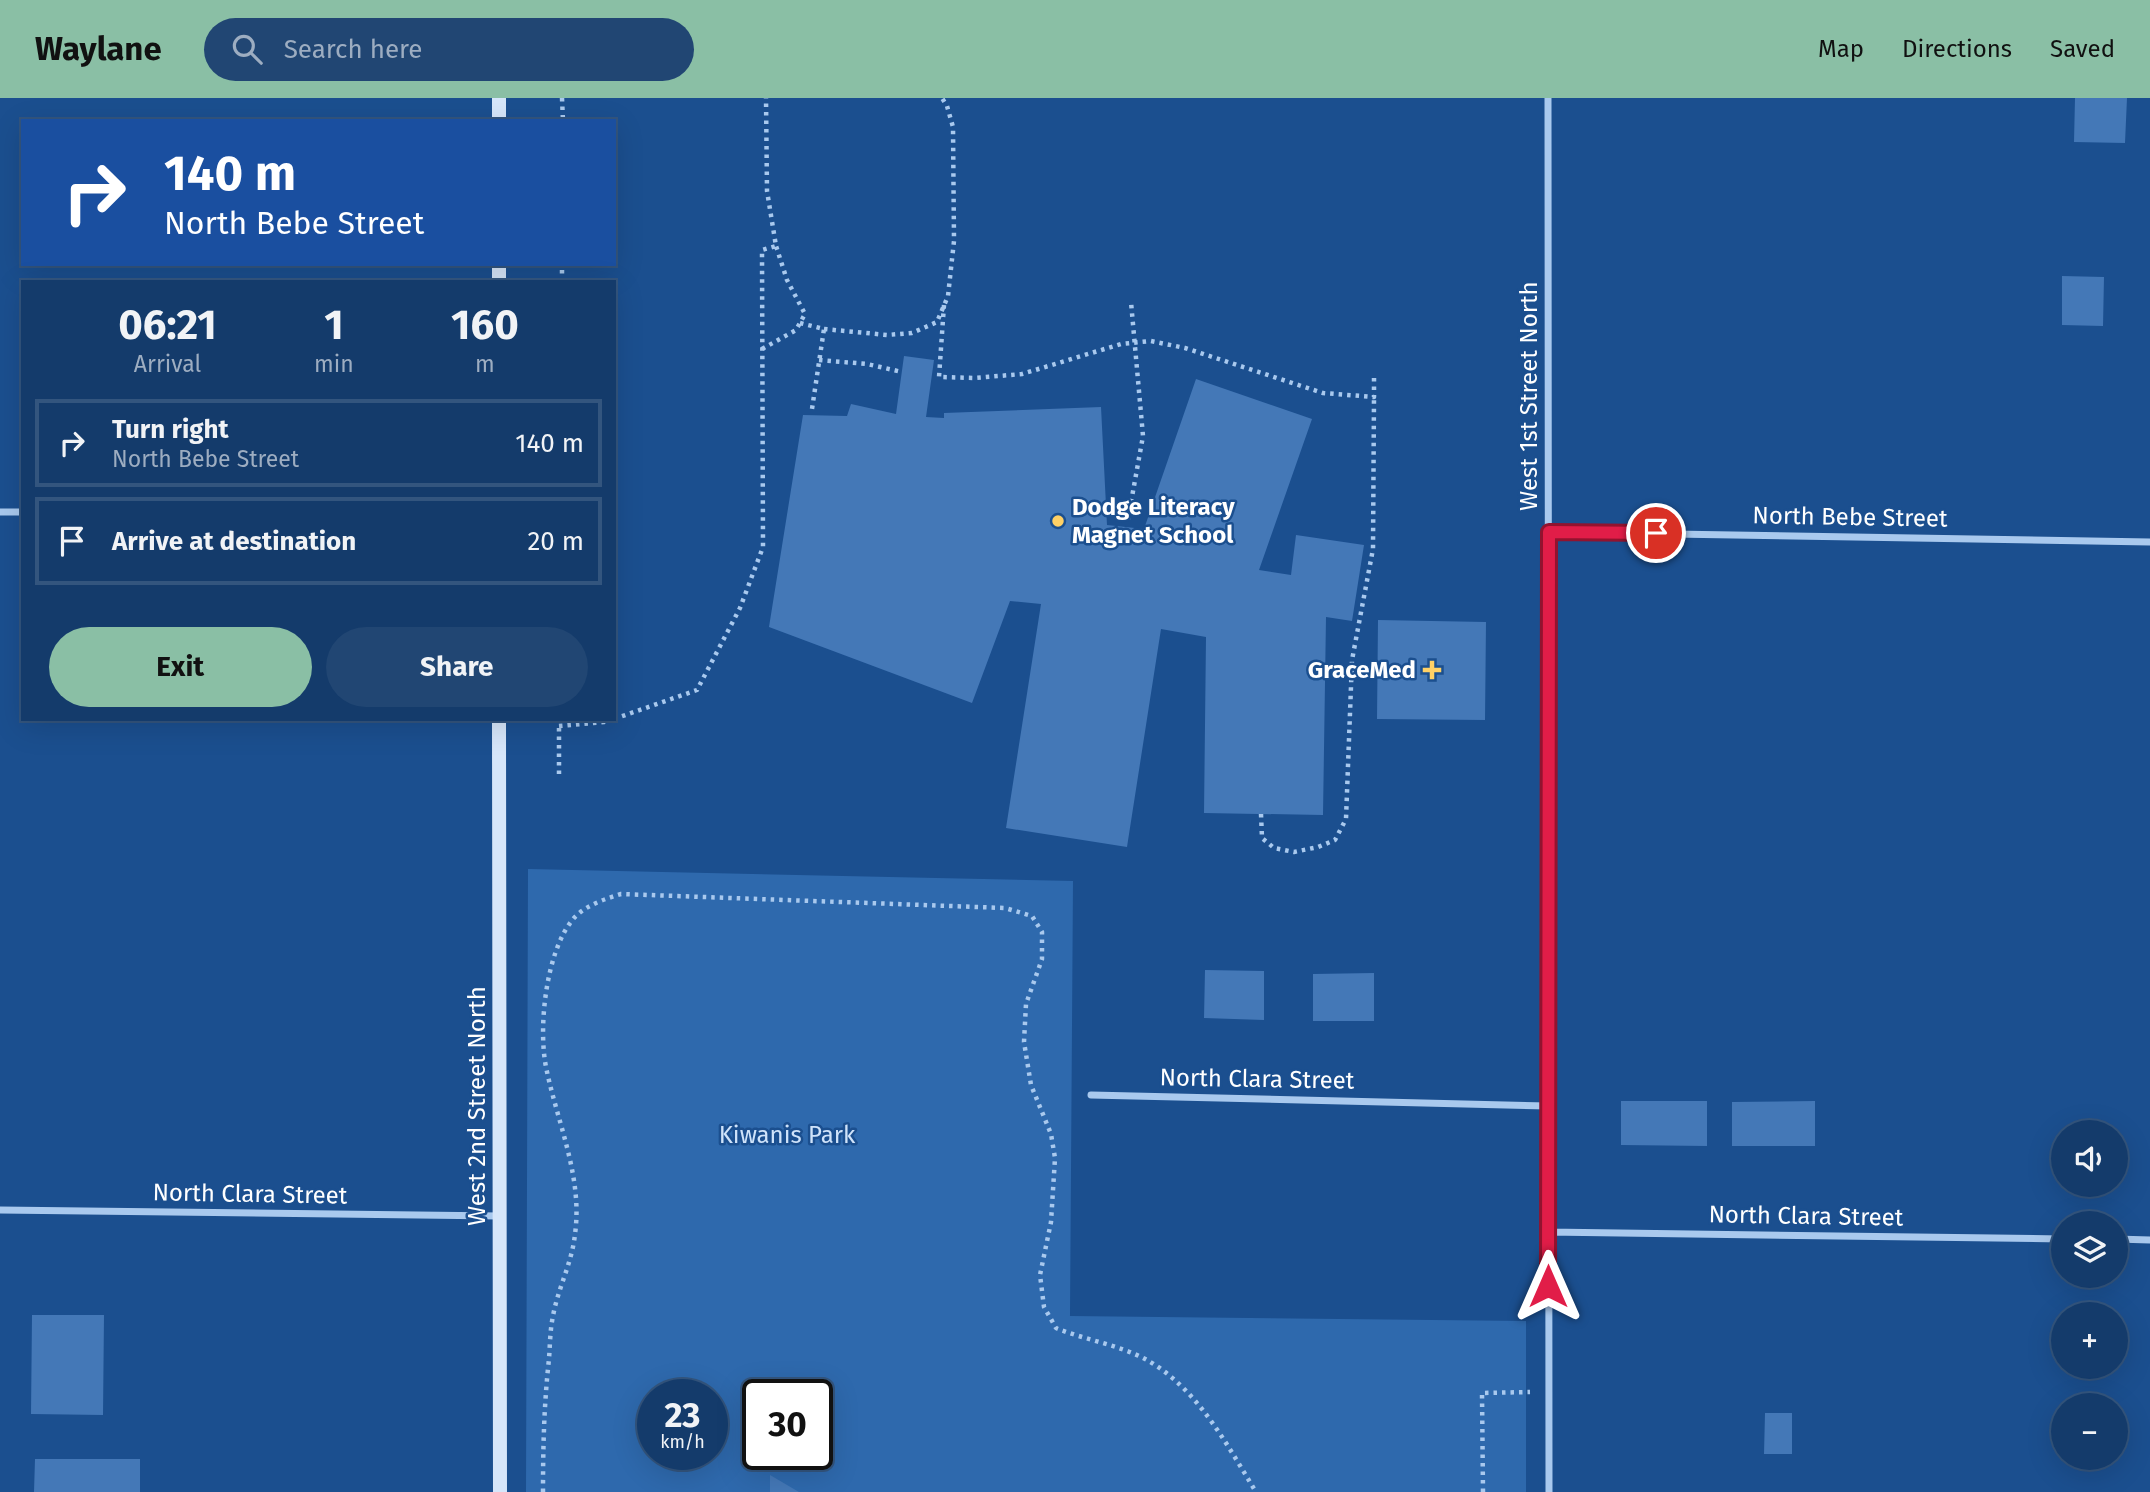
<!DOCTYPE html>
<html lang="en">
<head>
<meta charset="utf-8">
<style>
	:root { --surface:#143b6b; --page:#214673; --text:#f1f3f6; --muted:#9dadc1; --line:#33557e; --accent:#8abfa5 }
	body { margin:0; font-family:"Fira Sans",sans-serif; background:var(--page); color:var(--text); height:100vh; display:flex; flex-direction:column; font-size:26px; white-space:nowrap }
	* { box-sizing:border-box; margin:0 }
	p { font-size:23px; color:var(--muted) }
	.icon { flex:none; width:38px; height:38px; fill:none; stroke:currentColor; stroke-width:2; stroke-linecap:round; stroke-linejoin:round }
	.map { position:relative; flex:1; overflow:hidden }
	.side { position:absolute; left:21px; top:182px; width:595px; height:441px; display:flex; flex-direction:column; background:var(--surface); border-radius:0px; box-shadow:0 7px 28px #0002,0 0 0 2px var(--line) }
	.side>* { flex:none }
	.guide { position:absolute; left:21px; top:21px; width:595px; height:147px; border-radius:0px; box-shadow:0 7px 28px #0002,0 0 0 2px var(--line); background:#1a4fa0; color:#fff; overflow:hidden }
	.controls { position:absolute; left:2051px; top:1022px; display:grid; gap:14px }
	.controls a { display:grid; place-items:center; width:77px; height:77px; border-radius:50%; background:var(--surface); box-shadow:0 7px 28px #0002,0 0 0 2px var(--line); font-size:35px }
	.speed { position:absolute; left:637px; top:1281px; display:flex; gap:14px; font-size:35px; font-weight:700; text-align:center }
	.speed>* { display:grid; place-content:center; width:91px; height:91px; border-radius:50%; background:var(--surface); box-shadow:0 7px 28px #0002,0 0 0 2px var(--line); line-height:1 }
	.speed small { font-size:18px; font-weight:400 }
	.speed .limit { border:4px solid #111; border-radius:10px; background:#fff; color:#111 }
	.pin { position:absolute; display:grid; place-items:center; width:60px; height:60px; color:#fff; margin:-30px; border:4px solid #fff; border-radius:50%; box-shadow:0 2px 7px #0007 }
	.me { position:absolute; width:77px; margin:-38px; rotate:0deg; stroke-linejoin:round; filter:drop-shadow(0 0 5px #0008) }
	.turn { display:flex; align-items:center; gap:24px; height:147px; padding:0 28px; font-size:32px }
	.turn .icon { width:91px; height:91px; stroke-width:2.5 }
	.turn b { display:block; font-size:49px; line-height:60px }
	.eta { display:flex; justify-content:space-evenly; align-items:center; height:119px; text-align:center }
	.eta b { font-size:42px; font-weight:700; line-height:49px }
	.action { display:flex; gap:14px; margin-top:auto; padding:14px 28px }
	.action a { flex:1; height:80px; border-radius:42px; background:var(--accent); color:#111; font-size:28px; font-weight:700; line-height:80px; text-align:center }
	.action a+a { background:var(--page); color:var(--text) }
	ul { padding:0; list-style:none }
	li { display:flex; align-items:center; gap:21px; height:88px; margin:0 14px 10px; padding:0 14px; border:4px solid var(--line); border-radius:0px }
	li div { flex:1 }
	li b { display:block; font-size:26px }
	li em { font-style:normal }
	header { display:flex; align-items:center; gap:42px; box-sizing:border-box; height:98px; padding:0 35px; background:var(--accent); color:#111 }
	header strong { font-size:33px }
	nav { display:flex; gap:38px; margin-inline-start:auto; font-size:24px }
	.search { width:490px; height:63px; background:var(--page); display:flex; align-items:center; gap:18px; box-sizing:border-box; padding:0 24px; border-radius:38px; color:var(--muted); font-size:26px }
	.map>svg:first-child { display:block }
	.green { fill:#2e69ad; fill-rule:evenodd }
	.building { fill:#4478b7 }
	.lines { fill:none; stroke-linecap:round; stroke-linejoin:round }
	.path { stroke:#a9c9ee; stroke-width:4.5; stroke-dasharray:3.5 5; stroke-linecap:butt }
	.street { stroke:#a9c9ee; stroke-width:7 }
	.secondary { stroke:#d6e6fa; stroke-width:14 }
	.route-casing { stroke:#92132f; stroke-width:18 }
	.route { stroke:#e11d48; stroke-width:12 }
	.poi-dot { fill:#ffd166; stroke:#1b4f8f; stroke-width:2.5 }
	.labels { text-anchor:middle; stroke-width:5; stroke-linejoin:round; paint-order:stroke }
	.street-label { font-size:24px; fill:#fff; stroke:#1b4f8f }
	.poi-label { font-size:24px; font-weight:bold; fill:#fff; stroke:#1b4f8f; text-anchor:start }
	.park-label { font-size:24px; fill:#cfe3fa; stroke:#1b4f8f }
</style>
</head>
<body>
<header>
<strong>Waylane</strong>
<div class="search"><svg class="icon" aria-label="search" viewBox="0 0 24 24"><circle cx="10" cy="10" r="6"/><path d="M15 15l6 6"/></svg>Search here</div>
<nav><a>Map</a><a>Directions</a><a>Saved</a></nav>
</header>
<div class="map">
<svg width="2150" height="1394" viewBox="0 0 2150 1394">
	<rect width="100%" height="100%" fill="#1b4f8f"/>
	<path class="green" d="M528,771L1073,783L1070,1218L1526,1223V1394H526ZM653,1297H712V1356H653ZM758,1297H817V1356H758Z"/>
	<path class="building" d="M2075,0H2127L2125,45L2074,44Z
		M2062,178L2104,179L2103,228L2062,227Z
		M904,258L934,262L926,319L944,320V315L1101,309L1107,427L1144,431L1196,281L1312,321L1259,472L1291,477L1296,437L1364,447L1352,523L1326,519L1323,717L1204,715L1206,539L1161,531L1127,749L1006,730L1041,506L1010,503L972,605L769,529L803,317L847,318L851,306L896,316Z
		M1378,522L1486,524L1485,622L1377,621Z
		M1205,872L1264,873V922L1204,920Z
		M1374,875V923H1313V876Z
		M1621,1003H1707V1048L1621,1047Z
		M1815,1003V1048H1732V1004Z
		M32,1217H104L103,1317L31,1316Z
		M1765,1315H1792V1356H1764Z
		M35,1361H140V1394H34Z
		M770,1377L799,1394H770Z"/>
	<g class="lines">
		<path class="path" d="M562,0L563,23
			M562,184V166
			M944,207L939,279L975,280L1022,276L1121,246L1151,243L1185,250L1323,295L1374,299V279
			M800,225L824,231L812,311
			M824,231L887,237L912,235L937,224L948,198L954,143L953,29L947,8L942,0
			M762,251L796,232L805,216L787,182L776,148
			M819,262L867,266L902,274
			M1128,421L1143,338L1131,204
			M614,621L697,592L740,510L763,449L762,152L776,148L767,93L766,0
			M559,628L604,624L613,621
			M559,676V621
			M1261,716L1262,740L1274,750L1294,754L1318,749L1335,742L1346,721L1352,562L1373,451L1374,299
			M543,1394C543,1349 544,1306 549,1261C550,1247 550,1232 553,1218C558,1190 572,1165 575,1136C583,1079 557,1024 546,969C538,929 546,852 574,820C586,807 605,801 621,796L1005,810L1032,818L1042,834V861L1026,906L1024,944L1031,987L1051,1036L1055,1060L1051,1124L1040,1177L1044,1209L1056,1230C1085,1242 1120,1247 1147,1262C1198,1291 1227,1347 1256,1394
			M1483,1394L1482,1295L1530,1294"/>
		<path class="street" d="M1548,0L1549,1394
			M0,414H23
			M1549,434L2150,444
			M1091,997L1548,1008
			M0,1112L500,1118
			M1548,1134L2063,1141
			M2116,1141L2150,1142"/>
		<path class="secondary" d="M499,23V0
			M499,166V184
			M499,621L500,1394"/>
	</g>
	<g class="lines">
		<defs>
			<path id="route" d="M1548,1188L1549,434L1656,435"/>
		</defs>
		<use href="#route" class="route-casing"/>
		<use href="#route" class="route"/>
	</g>
	<g class="poi-dot">
		<circle cx="1058" cy="423" r="7"/>
		<path d="M1428.5 561.5h7v7h7v7h-7v7h-7v-7h-7v-7h7z"/>
	</g>
	<g class="labels">
		<g class="street-label">
			<text transform="translate(1529 298) rotate(-90)" y="8">West 1st Street North</text>
			<text transform="translate(1850 419) rotate(1)" y="8">North Bebe Street</text>
			<text transform="translate(1257 981) rotate(1)" y="8">North Clara Street</text>
			<text transform="translate(477 1008) rotate(-90)" y="8">West 2nd Street North</text>
			<text transform="translate(250 1096) rotate(1)" y="8">North Clara Street</text>
			<text transform="translate(1806 1118) rotate(1)" y="8">North Clara Street</text>
		</g>
		<g class="poi-label">
			<text x="1072" y="417">Dodge Literacy<tspan x="1072" dy="28">Magnet School</tspan></text>
			<text x="1416" y="580" text-anchor="end">GraceMed</text>
		</g>
		<g class="park-label">
			<text x="787" y="1045">Kiwanis Park</text>
		</g>
	</g>
</svg>
<div class="controls">
<a><svg class="icon" aria-label="sound" viewBox="0 0 24 24"><path d="M4 9h4l5-4v14l-5-4H4zM17 9q2 3 0 6"/></svg></a>
<a><svg class="icon" aria-label="layers" viewBox="0 0 24 24"><path d="M12 4l9 5-9 5-9-5zM3 14l9 5 9-5"/></svg></a>
<a>+</a>
<a>−</a>
</div>
<div class="speed"><div>23<small>km/h</small></div><div class="limit">30</div></div>
<div class="pin" style="left:1656px;top:435px;background:#d93025"><svg class="icon" aria-label="arrive" viewBox="0 0 24 24"><path d="M6 21V4h12l-3 4 3 4H6"/></svg></div>
<svg class="me" style="left:1548px;top:1188px" viewBox="-20 -20 40 40"><path d="M0-17L14 15 0 8-14 15z" fill="#e11d48" stroke="#fff" stroke-width="4"/></svg>
<div class="guide">
<div class="turn"><svg class="icon" aria-label="right" viewBox="0 0 24 24"><path d="M7 20v-9h11M14 6l5 5-5 5"/></svg><div><b>140 m</b>North Bebe Street</div></div>
</div>
<section class="side">
<div class="eta">
<div><b>06:21</b><p>Arrival</p></div>
<div><b>1</b><p>min</p></div>
<div><b>160</b><p>m</p></div>
</div>
<ul>
<li><svg class="icon" aria-label="right" viewBox="0 0 24 24"><path d="M7 20v-9h11M14 6l5 5-5 5"/></svg><div><b>Turn right</b><p>North Bebe Street</p></div><em>140 m</em></li>
<li><svg class="icon" aria-label="arrive" viewBox="0 0 24 24"><path d="M6 21V4h12l-3 4 3 4H6"/></svg><div><b>Arrive at destination</b></div><em>20 m</em></li>
</ul>
<div class="action"><a>Exit</a><a>Share</a></div>
</section>
</div>
</body>
</html>
